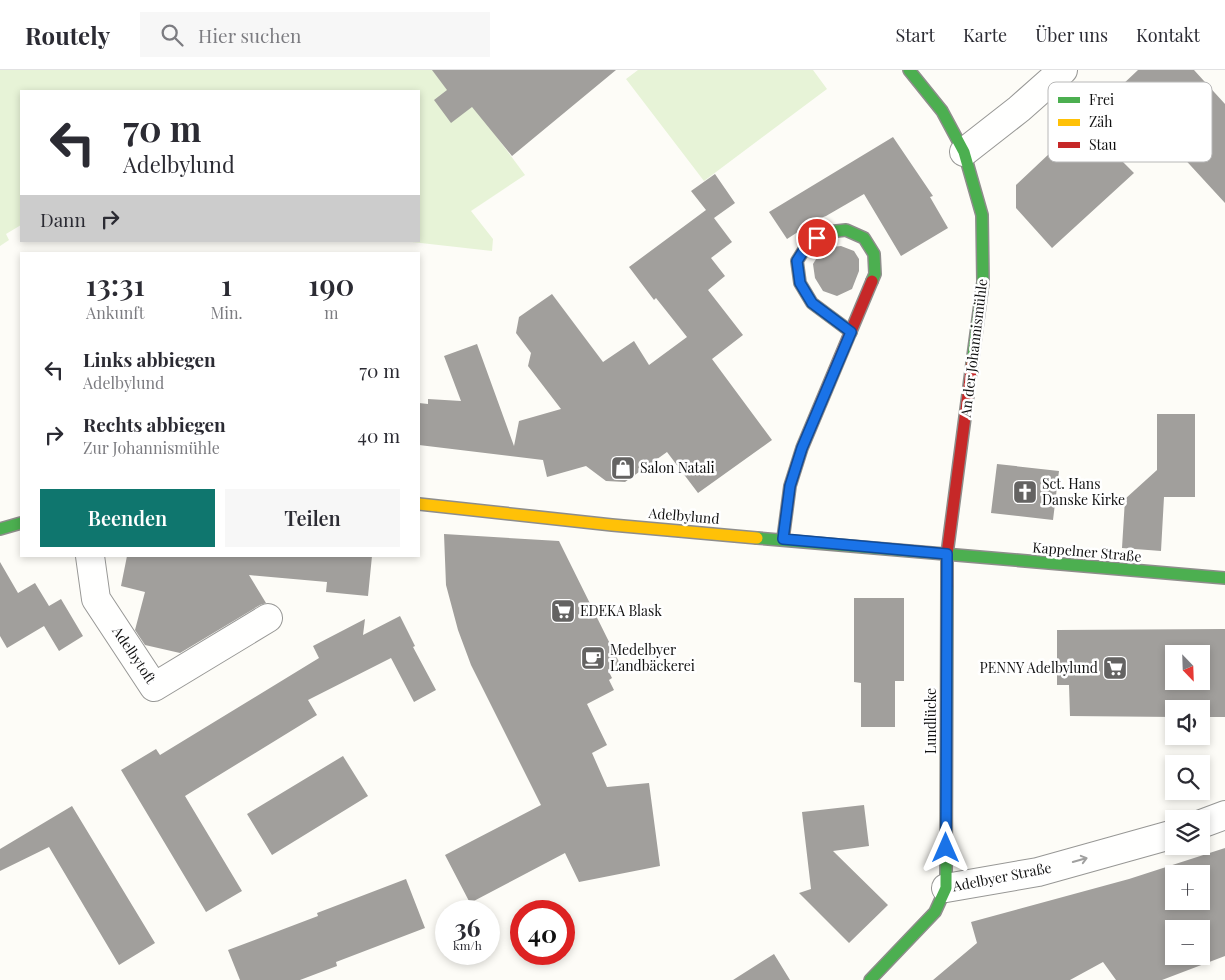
<!DOCTYPE html>
<html lang="de">
<head>
<meta charset="utf-8">
<style>
	:root { --surface:#fff; --page:#f7f7f7; --text:#2b2b33; --muted:#7c7c81; --line:#e1e1e2; --accent:#0f766e }
	body { margin:0; font-family:"Playfair Display",serif; background:var(--page); color:var(--text); height:100vh; display:flex; flex-direction:column; font-size:19px; white-space:nowrap }
	* { box-sizing:border-box; margin:0 }
	p { font-size:16px; color:var(--muted) }
	.icon { flex:none; width:28px; height:28px; fill:none; stroke:currentColor; stroke-width:2; stroke-linecap:round; stroke-linejoin:round }
	.map { position:relative; flex:1; overflow:hidden }
	.drawer { position:absolute; left:20px; top:182px; width:400px; height:305px; display:flex; flex-direction:column; background:var(--surface); border-radius:0px; box-shadow:0 2px 8px #0003 }
	.drawer>* { flex:none }
	.banner { position:absolute; left:20px; top:20px; width:400px; height:152px; border-radius:0px; box-shadow:0 2px 8px #0003; background:#fff; color:var(--text); overflow:hidden }
	.needle { width:32px; rotate:157deg }
	.buttons { position:absolute; left:1165px; top:575px; display:grid; gap:10px }
	.buttons a { display:grid; place-items:center; width:45px; height:45px; border-radius:0px; background:var(--surface); box-shadow:0 2px 8px #0003; font-size:25px }
	.speed { position:absolute; left:435px; top:830px; display:flex; gap:10px; font-size:25px; font-weight:700; text-align:center }
	.speed>* { display:grid; place-content:center; width:65px; height:65px; border-radius:50%; background:var(--surface); box-shadow:0 2px 8px #0003; line-height:1 }
	.speed small { font-size:12px; font-weight:400 }
	.speed .limit { border:8px solid #d22; background:#fff; color:#111 }
	.pin { position:absolute; display:grid; place-items:center; width:42px; height:42px; color:#fff; margin:-21px; border:2px solid #fff; border-radius:50%; box-shadow:0 1px 5px #0007 }
	.me { position:absolute; width:55px; margin:-28px; rotate:0deg; stroke-linejoin:round; filter:drop-shadow(0 0 4px #0008) }
	.turn { display:flex; align-items:center; gap:18px; height:105px; padding:0 20px; font-size:22px }
	.turn .icon { width:65px; height:65px; stroke-width:2.5 }
	.turn b { display:block; font-size:35px; line-height:42px }
	.then { display:flex; align-items:center; height:48px; padding:0 20px; background:#0003; gap:10px; font-size:19px }
	.eta { display:flex; justify-content:space-evenly; align-items:center; height:85px; text-align:center }
	.eta b { font-size:30px; font-weight:600; line-height:35px }
	.cta { display:flex; gap:10px; margin-top:auto; padding:10px 20px }
	.cta a { flex:1; height:58px; border-radius:0px; background:var(--accent); color:#fff; font-size:20px; font-weight:600; line-height:58px; text-align:center }
	.cta a+a { background:var(--page); color:var(--text) }
	ul { padding:0; list-style:none }
	li { display:flex; align-items:center; gap:15px; height:65px; padding:0 20px }
	li div { flex:1 }
	li b { display:block; font-size:19px }
	li em { font-style:normal }
	header { display:flex; align-items:center; gap:30px; box-sizing:border-box; height:70px; padding:0 25px; background:var(--surface); border-bottom:1px solid var(--line) }
	header strong { font-size:24px }
	nav { display:flex; gap:28px; margin-inline-start:auto; font-size:18px }
	.search { width:350px; height:45px; background:var(--page); display:flex; align-items:center; gap:12px; box-sizing:border-box; padding:0 18px; border-radius:0px; color:var(--muted); font-size:19px }
	.map>svg:first-child { display:block }
	.green { fill:#e7f3d7 }
	.building { fill:#a19f9c; fill-rule:evenodd }
	.lines { fill:none; stroke-linecap:round; stroke-linejoin:round }
	.street-casing { stroke:#979795; stroke-width:30 }
	.fast-casing { stroke:#8e8d8b; stroke-width:14 }
	.slow-casing { stroke:#8e8d8b; stroke-width:14 }
	.jam-casing { stroke:#8e8d8b; stroke-width:14 }
	.street { stroke:#fffffe; stroke-width:28 }
	.fast { stroke:#4caf50; stroke-width:11 }
	.slow { stroke:#ffc107; stroke-width:11 }
	.jam { stroke:#c62828; stroke-width:11 }
	.oneway { stroke:#a0a09f }
	.route-casing { stroke:#114b97; stroke-width:12 }
	.route { stroke:#1a73e8; stroke-width:9 }
	.labels { text-anchor:middle; stroke-width:5; stroke-linejoin:round; paint-order:stroke }
	.street-label { font-size:14px; fill:#111; stroke:#fff }
	.poi-label { font-size:14px; fill:#111; stroke:#fff; text-anchor:start }
	.key { fill:#fff; stroke:#b8b8b8; stroke-width:1 }
	.key-label { font-size:14px; fill:#111 }
</style>
</head>
<body>
<header>
<strong>Routely</strong>
<div class="search"><svg class="icon" aria-label="search" viewBox="0 0 24 24"><circle cx="10" cy="10" r="6"/><path d="M15 15l6 6"/></svg>Hier suchen</div>
<nav><a>Start</a><a>Karte</a><a>Über uns</a><a>Kontakt</a></nav>
</header>
<div class="map">
<svg width="1225" height="910" viewBox="0 0 1225 910">
	<rect width="100%" height="100%" fill="#fdfcf7"/>
	<path class="green" d="M0,0H447L525,105L471,141L493,169L492,181L403,171H419V21H21V155L6,164L9,170L0,176Z
		M638,0H813L827,19L704,111L626,9Z"/>
	<path class="building" d="M432,0H616L512,86L472,37L451,53L434,30L447,20Z
		M1138,0H1194L1225,34V133L1157,59L1122,91L1134,103L1052,178L1016,138V115Z
		M893,67L933,126L930,127L948,158L901,186L864,124L826,146L818,149L787,169L769,142Z
		M715,104L735,133L714,148L732,172L711,188L725,206L708,220L743,265L712,289L772,370L698,423L667,382L625,412L606,411L586,396L547,407L543,390L419,375V333L428,334V329L461,331L444,286L477,274L514,376L519,351L561,339L528,296L531,283L516,263L519,247L552,224L603,292L634,271L649,295L687,267L656,228L654,230L629,197L706,140L691,121Z
		M841,176L854,181L859,189V201L852,219L837,226L823,221L815,208L813,194L818,186L832,177Z
		M1157,344H1195V427H1164L1161,481L1122,478L1125,429L1157,400Z
		M997,394L1059,401L1053,450L991,443Z
		M444,464L559,471L621,596L609,602L612,608L609,610L614,620L587,634L607,675L592,683L607,717L649,713L660,796L579,812L565,783L470,833L445,785L541,735L471,595L458,560L446,515Z
		M127,486H372L368,526L326,522L327,512L249,505L266,533L260,535L180,583L145,575L135,560L145,522L121,516Z
		M0,492L18,523L35,513L49,536L61,529L83,566L59,581L44,556L7,578L0,566Z
		M854,528H904V611H895V657H861V613L854,612Z
		M400,546L415,576L413,577L436,620L414,632L391,588L308,630L317,645L185,726L242,821L206,842L121,700L156,679L160,685L319,588L313,576L365,549L363,565Z
		M1225,559V647H1201V639H1174V647L1070,646L1069,615H1057V560ZM1174,584H1201V611H1174Z
		M343,686L368,726L272,785L247,744Z
		M864,735L869,776L833,781L888,835L849,873L799,823L811,819L802,742Z
		M72,736L155,873L119,895L49,777L0,801V779Z
		M1225,778V886L1162,910H1116L1103,892L1070,910H933L977,873L971,852L1129,809ZM1174,804H1201V831H1174ZM1174,859H1201V886H1174Z
		M406,809L425,858L336,892L337,896L300,910H240L228,880L318,846L317,843Z
		M774,884L790,910H733Z"/>
	<g class="lines">
		<defs>
			<path id="street" d="M964,82L1019,39L1063,0
				M90,486L96,529L154,617L268,548
				M1201,754L1225,745
				M946,818L1038,802L1174,764"/>
			<path id="fast" d="M909,0L942,41L964,82L982,145L983,212L972,294
				M851,262L812,233L800,213L797,191L807,175L827,162L846,160L864,168L874,184L875,204L872,211
				M0,459L21,453
				M757,468L1225,508
				M870,910L935,842L946,818L947,516"/>
			<path id="slow" d="M419,434L612,455L757,468"/>
			<path id="jam" d="M783,469L790,416L802,378L872,211
				M947,516V484L972,294"/>
		</defs>
		<use href="#street" class="street-casing"/>
		<use href="#fast" class="fast-casing"/>
		<use href="#slow" class="slow-casing"/>
		<use href="#jam" class="jam-casing"/>
		<use href="#street" class="street"/>
		<use href="#fast" class="fast"/>
		<use href="#slow" class="slow"/>
		<use href="#jam" class="jam"/>
	</g>
	<defs><path id="oneway-shaft" d="M-6 0H5M1.5-3L5.5 0L1.5 3" fill="none" stroke-width="1.6" stroke-linecap="round" stroke-linejoin="round" transform="scale(1.25)"/></defs>
	<use class="oneway" href="#oneway-shaft" transform="translate(1080 790) rotate(-16)"/>
	<g class="lines">
		<defs>
			<path id="route" d="M817,168L807,175L797,191L800,213L812,233L851,262L802,378L790,416L783,469L947,484L946,778"/>
		</defs>
		<use href="#route" class="route-casing"/>
		<use href="#route" class="route"/>
	</g>
	<defs>
		<symbol id="shop-square" viewBox="-11 -11 22 22"><rect x="-9" y="-9" width="18" height="18" rx="4" fill="#646362" stroke="#fff"/><path d="M-5-2.5h2.3a2.7 3.5 0 0 1 5.4 0H5L5.5 6h-11ZM-1.5-2.5h3a1.5 2.3 0 0 0-3 0Z" fill="#fff"/></symbol>
		<symbol id="church-square" viewBox="-11 -11 22 22"><rect x="-9" y="-9" width="18" height="18" rx="4" fill="#646362" stroke="#fff"/><path d="M-1.2-6h2.4v3.5h3.3v2.4h-3.3V6h-2.4V-.1h-3.3v-2.4h3.3Z" fill="#fff"/></symbol>
		<symbol id="supermarket-square" viewBox="-11 -11 22 22"><rect x="-9" y="-9" width="18" height="18" rx="4" fill="#646362" stroke="#fff"/><path d="M-6-5.5h2.5l.6 2H6L4.5 2H-2.5L-4.4-4H-6ZM-1.5 3.2a1.3 1.3 0 1 0 .1 0ZM3 3.2a1.3 1.3 0 1 0 .1 0Z" fill="#fff"/></symbol>
		<symbol id="cafe-square" viewBox="-11 -11 22 22"><rect x="-9" y="-9" width="18" height="18" rx="4" fill="#646362" stroke="#fff"/><path d="M-5.5-4.5H6V0H3Q3 3.5 0 3.5H-2.5Q-5.5 3.5-5.5 0ZM3-3.2v2h1.7v-2ZM-6 4.5H4V6H-6Z" fill="#fff"/></symbol>
	</defs>
	<g fill-rule="evenodd">
		<use href="#shop-square" x="609" y="384" width="28" height="28"/>
		<use href="#church-square" x="1011" y="408" width="28" height="28"/>
		<use href="#supermarket-square" x="549" y="527" width="28" height="28"/>
		<use href="#cafe-square" x="579" y="574" width="28" height="28"/>
		<use href="#supermarket-square" x="1101" y="584" width="28" height="28"/>
	</g>
	<g class="labels">
		<g class="street-label">
			<text transform="translate(974 278) rotate(-83)" y="5">An der Johannismühle</text>
			<text transform="translate(684 446) rotate(5)" y="5">Adelbylund</text>
			<text transform="translate(1087 482) rotate(5)" y="5">Kappelner Straße</text>
			<text transform="translate(134 585) rotate(56)" y="5">Adelbytoft</text>
			<text transform="translate(931 651) rotate(-90)" y="5">Lundlücke</text>
			<text transform="translate(1002 807) rotate(-11)" y="5">Adelbyer Straße</text>
		</g>
		<g class="poi-label">
			<text x="640" y="403">Salon Natali</text>
			<text x="1042" y="419">Sct. Hans<tspan x="1042" dy="16">Danske Kirke</tspan></text>
			<text x="580" y="546">EDEKA Blask</text>
			<text x="610" y="585">Medelbyer<tspan x="610" dy="16">Landbäckerei</tspan></text>
			<text x="1098" y="603" text-anchor="end">PENNY Adelbylund</text>
		</g>
	</g>
	<rect x="1048" y="12" width="164" height="80" rx="8" class="key"/>
	<rect x="1058" y="27" width="22" height="6" fill="#4caf50"/>
	<rect x="1058" y="49" width="22" height="7" fill="#ffc107"/>
	<rect x="1058" y="72" width="22" height="6" fill="#c62828"/>
	<g class="key-label">
		<text x="1089" y="35">Frei</text>
		<text x="1089" y="57">Zäh</text>
		<text x="1089" y="80">Stau</text>
	</g>
</svg>
<div class="buttons">
<a><svg class="needle" viewBox="-14 -14 28 28"><path d="M0-13l5 13h-10z" fill="#e53935"/><path d="M0 13l5-13h-10z" fill="#7c7c81"/></svg></a>
<a><svg class="icon" aria-label="sound" viewBox="0 0 24 24"><path d="M4 9h4l5-4v14l-5-4H4zM17 9q2 3 0 6"/></svg></a>
<a><svg class="icon" aria-label="search" viewBox="0 0 24 24"><circle cx="10" cy="10" r="6"/><path d="M15 15l6 6"/></svg></a>
<a><svg class="icon" aria-label="layers" viewBox="0 0 24 24"><path d="M12 4l9 5-9 5-9-5zM3 14l9 5 9-5"/></svg></a>
<a>+</a>
<a>−</a>
</div>
<div class="speed"><div>36<small>km/h</small></div><div class="limit">40</div></div>
<div class="pin" style="left:817px;top:168px;background:#d93025"><svg class="icon" aria-label="arrive" viewBox="0 0 24 24"><path d="M6 21V4h12l-3 4 3 4H6"/></svg></div>
<svg class="me" style="left:946px;top:778px" viewBox="-20 -20 40 40"><path d="M0-17L14 15 0 8-14 15z" fill="#1a73e8" stroke="#fff" stroke-width="4"/></svg>
<div class="banner">
<div class="turn"><svg class="icon" aria-label="left" viewBox="0 0 24 24"><path d="M17 20v-9H6M10 6l-5 5 5 5"/></svg><div><b>70 m</b>Adelbylund</div></div>
<div class="then">Dann<svg class="icon" aria-label="right" viewBox="0 0 24 24"><path d="M7 20v-9h11M14 6l5 5-5 5"/></svg></div>
</div>
<section class="drawer">
<div class="eta">
<div><b>13:31</b><p>Ankunft</p></div>
<div><b>1</b><p>Min.</p></div>
<div><b>190</b><p>m</p></div>
</div>
<ul>
<li><svg class="icon" aria-label="left" viewBox="0 0 24 24"><path d="M17 20v-9H6M10 6l-5 5 5 5"/></svg><div><b>Links abbiegen</b><p>Adelbylund</p></div><em>70 m</em></li>
<li><svg class="icon" aria-label="right" viewBox="0 0 24 24"><path d="M7 20v-9h11M14 6l5 5-5 5"/></svg><div><b>Rechts abbiegen</b><p>Zur Johannismühle</p></div><em>40 m</em></li>
</ul>
<div class="cta"><a>Beenden</a><a>Teilen</a></div>
</section>
</div>
</body>
</html>
